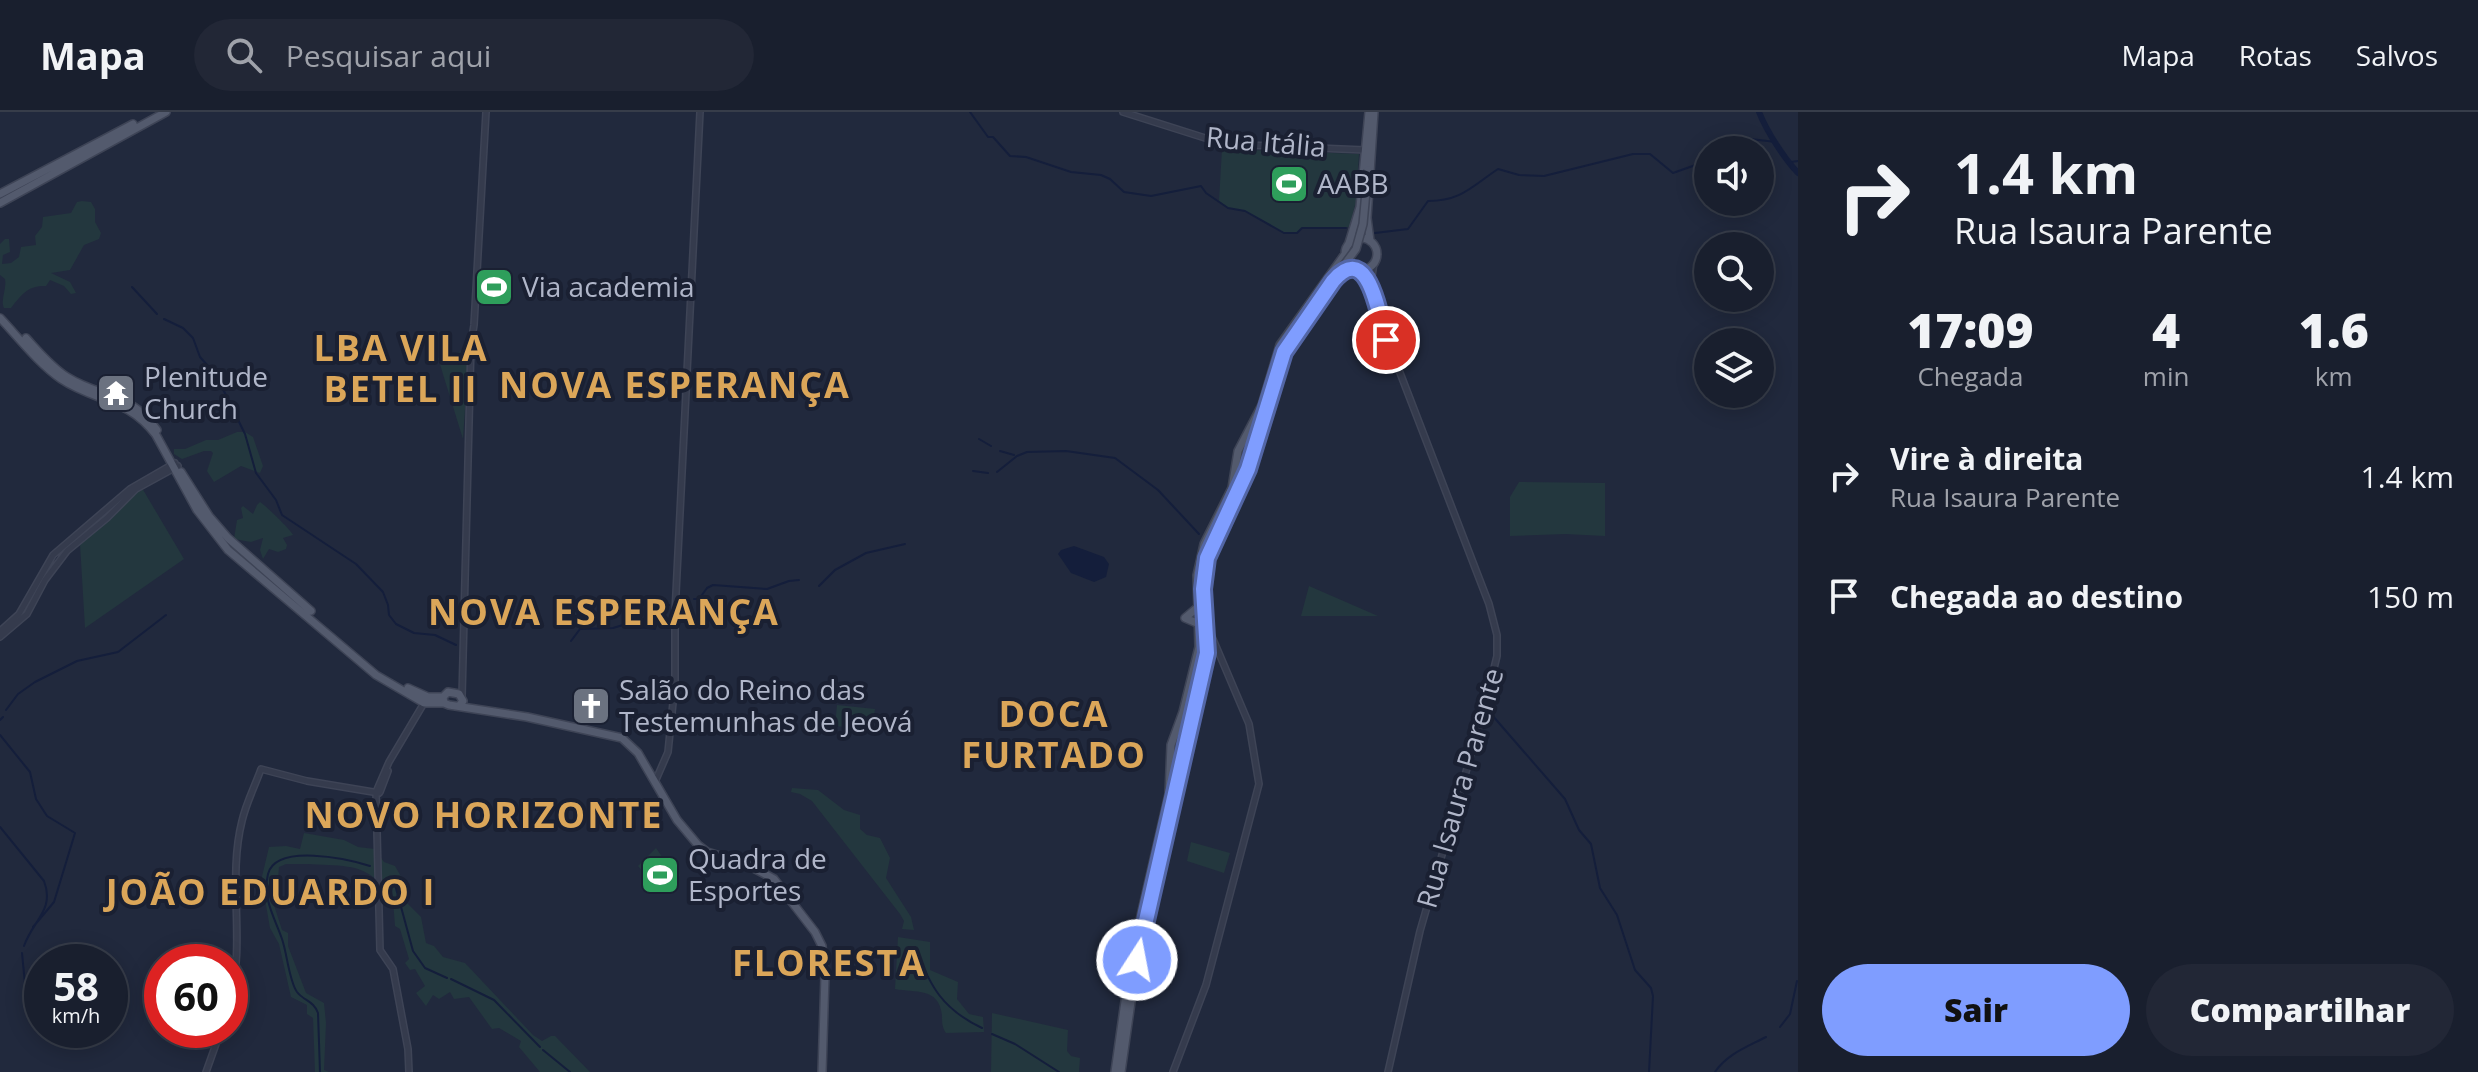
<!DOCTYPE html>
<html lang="pt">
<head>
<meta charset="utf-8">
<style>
	:root { --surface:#191f2e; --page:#222736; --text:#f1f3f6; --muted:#9fa2aa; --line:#373d4a; --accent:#7f9dff }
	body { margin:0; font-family:"Open Sans",sans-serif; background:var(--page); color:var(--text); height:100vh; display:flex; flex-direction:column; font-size:30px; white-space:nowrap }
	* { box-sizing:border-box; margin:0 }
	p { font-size:26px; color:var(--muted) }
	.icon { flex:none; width:44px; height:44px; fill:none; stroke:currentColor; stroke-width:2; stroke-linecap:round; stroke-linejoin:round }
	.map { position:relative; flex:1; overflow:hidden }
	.drawer { display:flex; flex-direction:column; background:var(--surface); width:680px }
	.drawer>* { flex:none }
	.hud { background:#191f2e; color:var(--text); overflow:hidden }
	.controls { position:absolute; left:1694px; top:24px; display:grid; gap:16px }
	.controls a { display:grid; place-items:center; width:80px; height:80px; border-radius:50%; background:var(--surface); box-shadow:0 4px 20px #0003,0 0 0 2px var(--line); font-size:40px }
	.speed { position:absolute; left:24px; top:832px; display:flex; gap:16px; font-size:40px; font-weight:700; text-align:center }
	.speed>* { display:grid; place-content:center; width:104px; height:104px; border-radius:50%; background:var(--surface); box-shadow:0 4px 20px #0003,0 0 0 2px var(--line); line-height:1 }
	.speed small { font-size:20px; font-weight:400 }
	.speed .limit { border:12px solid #d22; background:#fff; color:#111 }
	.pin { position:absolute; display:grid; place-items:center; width:68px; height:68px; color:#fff; margin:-34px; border:4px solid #fff; border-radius:50%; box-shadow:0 2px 8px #0007 }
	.me { position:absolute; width:88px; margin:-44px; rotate:11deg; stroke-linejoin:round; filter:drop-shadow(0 0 6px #0008) }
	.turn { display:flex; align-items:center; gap:28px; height:168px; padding:0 24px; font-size:36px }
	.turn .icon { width:104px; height:104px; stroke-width:2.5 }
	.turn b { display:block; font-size:56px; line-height:68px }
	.eta { display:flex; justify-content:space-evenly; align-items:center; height:136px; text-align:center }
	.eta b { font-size:48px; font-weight:800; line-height:56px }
	.cta { display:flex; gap:16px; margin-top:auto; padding:16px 24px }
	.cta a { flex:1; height:92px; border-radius:48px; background:var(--accent); color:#111; font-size:32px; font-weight:800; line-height:92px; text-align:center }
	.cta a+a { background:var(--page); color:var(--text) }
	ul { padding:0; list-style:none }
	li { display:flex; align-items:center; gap:24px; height:120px; padding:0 24px }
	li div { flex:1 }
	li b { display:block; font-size:30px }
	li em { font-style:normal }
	header { display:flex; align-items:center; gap:48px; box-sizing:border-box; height:112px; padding:0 40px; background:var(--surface); border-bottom:2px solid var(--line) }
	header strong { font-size:38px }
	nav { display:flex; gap:44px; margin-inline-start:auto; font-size:28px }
	.search { width:560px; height:72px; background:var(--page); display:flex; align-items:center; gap:20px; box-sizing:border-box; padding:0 28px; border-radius:44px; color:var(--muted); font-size:30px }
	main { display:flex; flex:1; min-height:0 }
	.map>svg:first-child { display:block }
	.green { fill:#23373e }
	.water { fill:#141e3b }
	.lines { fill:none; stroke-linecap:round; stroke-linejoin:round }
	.stream { stroke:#141e3b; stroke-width:2 }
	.river { stroke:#141e3b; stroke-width:6 }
	.minor-casing { stroke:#3e4456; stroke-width:8 }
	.major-casing { stroke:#3e4456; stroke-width:10 }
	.minor { stroke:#353b4d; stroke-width:5 }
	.major { stroke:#535a6d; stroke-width:7 }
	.major-bridge-casing { stroke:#3e4456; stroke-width:10; stroke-linecap:butt }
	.major-bridge { stroke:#535a6d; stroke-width:7 }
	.route-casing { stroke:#5366a6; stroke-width:20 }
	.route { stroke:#7f9dff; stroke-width:14 }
	.labels { text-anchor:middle; stroke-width:8; stroke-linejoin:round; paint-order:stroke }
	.street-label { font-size:28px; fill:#b0b6c9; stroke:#1a2032 }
	.poi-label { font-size:28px; fill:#b0b6c9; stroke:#1a2032; text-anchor:start }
	.district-label { font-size:36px; font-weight:bold; letter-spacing:2px; fill:#dba659; stroke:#1a2032 }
</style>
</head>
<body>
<header>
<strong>Mapa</strong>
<div class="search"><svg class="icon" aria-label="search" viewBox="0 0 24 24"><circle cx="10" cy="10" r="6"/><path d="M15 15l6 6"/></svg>Pesquisar aqui</div>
<nav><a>Mapa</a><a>Rotas</a><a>Salvos</a></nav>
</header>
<main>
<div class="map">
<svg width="1798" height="960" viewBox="0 0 1798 960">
	<rect width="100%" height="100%" fill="#21293d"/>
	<path class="green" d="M1222,37L1359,42L1356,89L1350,114L1346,116H1302L1297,121H1284L1245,99L1228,96L1219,89Z
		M82,89L91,90L95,97V110L101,121L99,127L84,133L70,158L51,161L70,170L76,181L71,182L64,174L50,168L46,174C28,173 21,183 11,196H4C0,188 7,177 5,167L0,163V132L5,127H9L10,140L3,143L2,152L11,151L19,145L21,135L36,133L35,124L42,115L43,105L71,101L77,90Z
		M469,237L463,327L438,246Z
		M237,320H245L253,325L263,354L260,361L241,354L214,370L207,359L213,341L211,339H204L182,347L174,342V337H185L206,328H218Z
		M1519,370L1605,371V424L1565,422L1510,424V385Z
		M142,376L184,447L85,516L80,432Z
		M260,390C264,392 292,419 293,423L283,426L287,433L286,437L278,440L269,437L263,447L260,438L263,426L251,430L234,427L237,408L243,406L241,396L243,394L253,402L257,393Z
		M1309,474L1378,504H1301Z
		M837,593L875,597L872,618L835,614Z
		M792,676L818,678L844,698L860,703V717L867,723L880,726L890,746L886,766L911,805L914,818L902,817L904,809L900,802L812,689L800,682L791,680Z
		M304,721L344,728L358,735L375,737L384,750L395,754L403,768L409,771L407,791L421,805L426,831L434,834L443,845L465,851L533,923L542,929L551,924H555L590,960H540L519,935L521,929L499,916L492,917L469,885L454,887L450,880L439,887L433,883L426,894L416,881L425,874L415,857L410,858L405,851L409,847L400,817L395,814L392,775C379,771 372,762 358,757C343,752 304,752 286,752L279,755L277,780L273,790L282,818L288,821V834L306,881L324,891L326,911L324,958L329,960H315L313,906L307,902V893L291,885L279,832L270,816L263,776L260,773L269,735L286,734L300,737Z
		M1191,730L1230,741L1224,761L1187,749Z
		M656,736L670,756L680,763L661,782L638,754Z
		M898,825L930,830V858L958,870L957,887L969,902L983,905L984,920L946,921C942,915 942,911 942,903C939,875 915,881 895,877Z
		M992,901L1068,918L1067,939L1071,944L1080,946L1079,960H991Z"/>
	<path class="water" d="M1074,434L1104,445L1109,452L1106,465L1094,470L1071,461L1058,442L1061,438Z"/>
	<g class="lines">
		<path class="stream" d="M970,0L988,25H993L1010,44L1026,45L1071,60L1101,63L1110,67L1124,80L1151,84L1201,74L1206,81L1228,96L1245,99L1284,121H1297L1302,116H1346
			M1730,38L1728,29L1742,26L1776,30
			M1791,50L1798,49
			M1375,121L1408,117L1428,89C1461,89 1471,75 1498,57L1519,63L1544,64L1633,42H1650L1673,61L1704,50L1708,40
			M132,175L157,202
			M164,207L183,216L193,226L200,245L216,263L245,322L256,361L276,388L282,403L356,452L383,480L388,493L389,503L396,512L414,521L435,523L456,533
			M979,327L991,334
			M1000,339L1014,343
			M973,359L988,361
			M997,360L1017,344L1027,340L1066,339L1115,346L1158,378L1199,422
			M819,474L835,458L866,441L905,432
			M694,487H699L707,476L713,473L767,477L789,469L799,468
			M571,529L580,517L613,516L623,513L655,517L657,500L669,493
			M6,598L18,582L35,570L77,549L118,540L166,503
			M1492,603L1565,687L1579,718L1591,732L1600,776L1617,803L1635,858L1651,876L1653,884L1649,960
			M0,608L3,605
			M0,623L30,660L36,687L47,704L75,721L54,790L33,815
			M0,715L44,769C55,798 33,808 24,834
			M394,769L413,839L425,856L447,866
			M915,835C930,874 942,897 982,916
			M22,841L25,872L33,880
			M451,867L494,888L540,935
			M1780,915L1790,902L1797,869
			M992,922L1015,932L1059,960
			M543,938L570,960
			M320,960L318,901C314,889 304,889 297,880C289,869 287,841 282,827C275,806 262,787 268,762C276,731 348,747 370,754
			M1715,960C1727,942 1747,935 1766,925"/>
		<path class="river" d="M1759,0C1767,20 1784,46 1798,61"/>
		<defs>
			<path id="minor" d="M1123,0L1224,32L1365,38
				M1374,151L1371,171L1377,201L1489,492L1497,523V544L1483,601L1420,819L1388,960
				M1360,157L1371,171
				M0,519L19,502L53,443L130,377L175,351
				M0,525L27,502L45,468L67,439L107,406L136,377L178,354
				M462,585L471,232L474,213L486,0
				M655,670L668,640L675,571V501L700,0
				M380,680L388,659
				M230,888C246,829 227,768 242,709C246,691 255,674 261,657L307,669L379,681
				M206,960L221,918
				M409,960L408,937L393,857L380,838L376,680L389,650L424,591
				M1173,960L1206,873L1259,672L1249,612L1207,513"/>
			<path id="major" d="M0,82L133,12
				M0,91L166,0
				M1345 142a16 16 0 1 1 32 0a16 16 0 1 1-32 0Z
				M1370,129L1367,106L1374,0
				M1349,131L1360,95L1369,0
				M1336,167L1354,156
				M0,206C19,226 38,251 61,267C95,290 127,285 156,323L197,398L228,438L376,563L424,591H444
				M26,226C38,239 51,255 67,265C102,287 128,278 157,318
				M181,360L209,404L228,426L311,499
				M1198,495L1185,506L1199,512
				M408,576L428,585H443
				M459,594L463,589L459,582L448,580L443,585L444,591L449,593L527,605L622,626L638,641L677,708L698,733L707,740L746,752L774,767L815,820L822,834L825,864L822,960
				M1173,687L1207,541L1203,477L1207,446L1248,357L1284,240L1296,222
				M1115,960L1131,847L1169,682L1171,633L1183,600L1199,535L1197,463L1204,432L1232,376L1238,339L1262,293L1280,233L1345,142
				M1121,960L1137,848L1160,742"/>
		</defs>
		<use href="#minor" class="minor-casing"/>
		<use href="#major" class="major-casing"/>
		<use href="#minor" class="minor"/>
		<use href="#major" class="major"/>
		<defs>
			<path id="major-bridge" d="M1289,227L1356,137L1363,112L1368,58"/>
		</defs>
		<use href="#major-bridge" class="major-bridge-casing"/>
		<use href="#major-bridge" class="major-bridge"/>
	</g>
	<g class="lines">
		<defs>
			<path id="route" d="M1137,848L1207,541L1203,477L1207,446L1248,357L1284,240L1333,169C1369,127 1379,205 1386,228"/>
		</defs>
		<use href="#route" class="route-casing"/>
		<use href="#route" class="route"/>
	</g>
	<defs>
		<symbol id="stadium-square" viewBox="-11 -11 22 22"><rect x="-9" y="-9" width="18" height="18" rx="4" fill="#2e9e5b" stroke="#1a2032"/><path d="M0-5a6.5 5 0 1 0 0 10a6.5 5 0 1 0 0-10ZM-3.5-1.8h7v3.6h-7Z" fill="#fff"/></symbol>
		<symbol id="temple-square" viewBox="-11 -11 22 22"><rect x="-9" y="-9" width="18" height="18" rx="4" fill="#6b7280" stroke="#1a2032"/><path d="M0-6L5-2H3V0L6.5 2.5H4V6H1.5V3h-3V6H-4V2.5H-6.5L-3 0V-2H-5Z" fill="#fff"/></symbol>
		<symbol id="church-square" viewBox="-11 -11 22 22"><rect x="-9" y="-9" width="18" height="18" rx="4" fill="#6b7280" stroke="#1a2032"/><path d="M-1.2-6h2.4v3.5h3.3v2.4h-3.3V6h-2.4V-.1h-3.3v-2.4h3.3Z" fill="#fff"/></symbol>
	</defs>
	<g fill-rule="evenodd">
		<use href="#stadium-square" x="1267" y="50" width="44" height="44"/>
		<use href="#stadium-square" x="472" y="153" width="44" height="44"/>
		<use href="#temple-square" x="94" y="259" width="44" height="44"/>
		<use href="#church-square" x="569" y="572" width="44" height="44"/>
		<use href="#stadium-square" x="638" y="741" width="44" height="44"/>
	</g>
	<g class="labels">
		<g class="street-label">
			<text transform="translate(1266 30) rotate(5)" y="10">Rua Itália</text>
			<text transform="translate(1460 676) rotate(-74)" y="10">Rua Isaura Parente</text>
		</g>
		<g class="poi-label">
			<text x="1317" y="82">AABB</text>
			<text x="522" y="185">Via academia</text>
			<text x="144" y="275">Plenitude<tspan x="144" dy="32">Church</tspan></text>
			<text x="619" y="588">Salão do Reino das<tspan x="619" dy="32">Testemunhas de Jeová</tspan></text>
			<text x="688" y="757">Quadra de<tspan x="688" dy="32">Esportes</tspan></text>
		</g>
		<g class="district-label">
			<text x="401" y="249">LBA VILA<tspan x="401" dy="41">BETEL II</tspan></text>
			<text x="675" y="286">NOVA ESPERANÇA</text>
			<text x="604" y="513">NOVA ESPERANÇA</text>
			<text x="1054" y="615">DOCA<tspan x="1054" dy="41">FURTADO</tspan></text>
			<text x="484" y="716">NOVO HORIZONTE</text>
			<text x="271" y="793">JOÃO EDUARDO I</text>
			<text x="829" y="864">FLORESTA</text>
		</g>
	</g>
</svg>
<div class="controls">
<a><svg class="icon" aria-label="sound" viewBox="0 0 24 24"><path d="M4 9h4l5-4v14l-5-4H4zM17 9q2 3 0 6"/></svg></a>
<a><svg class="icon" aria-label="search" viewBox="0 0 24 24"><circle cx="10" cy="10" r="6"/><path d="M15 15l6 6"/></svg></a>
<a><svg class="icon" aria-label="layers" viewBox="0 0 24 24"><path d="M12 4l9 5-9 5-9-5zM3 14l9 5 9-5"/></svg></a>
</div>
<div class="speed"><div>58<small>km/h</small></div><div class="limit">60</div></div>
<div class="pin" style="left:1386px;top:228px;background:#d93025"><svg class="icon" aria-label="arrive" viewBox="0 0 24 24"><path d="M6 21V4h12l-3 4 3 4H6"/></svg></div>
<svg class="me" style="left:1137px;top:848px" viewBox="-20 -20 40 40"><circle r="17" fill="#7f9dff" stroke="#fff" stroke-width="3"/><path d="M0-11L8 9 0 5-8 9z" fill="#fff"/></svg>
</div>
<section class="drawer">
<div class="hud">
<div class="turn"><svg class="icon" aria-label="right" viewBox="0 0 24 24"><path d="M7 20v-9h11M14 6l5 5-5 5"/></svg><div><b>1.4 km</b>Rua Isaura Parente</div></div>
</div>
<div class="eta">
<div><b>17:09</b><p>Chegada</p></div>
<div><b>4</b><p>min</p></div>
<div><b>1.6</b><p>km</p></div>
</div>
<ul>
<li><svg class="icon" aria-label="right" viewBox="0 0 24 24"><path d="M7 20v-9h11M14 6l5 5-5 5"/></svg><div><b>Vire à direita</b><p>Rua Isaura Parente</p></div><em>1.4 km</em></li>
<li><svg class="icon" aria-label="arrive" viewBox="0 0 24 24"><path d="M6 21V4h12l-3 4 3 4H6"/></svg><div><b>Chegada ao destino</b></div><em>150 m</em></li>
</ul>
<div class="cta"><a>Sair</a><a>Compartilhar</a></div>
</section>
</main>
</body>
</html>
